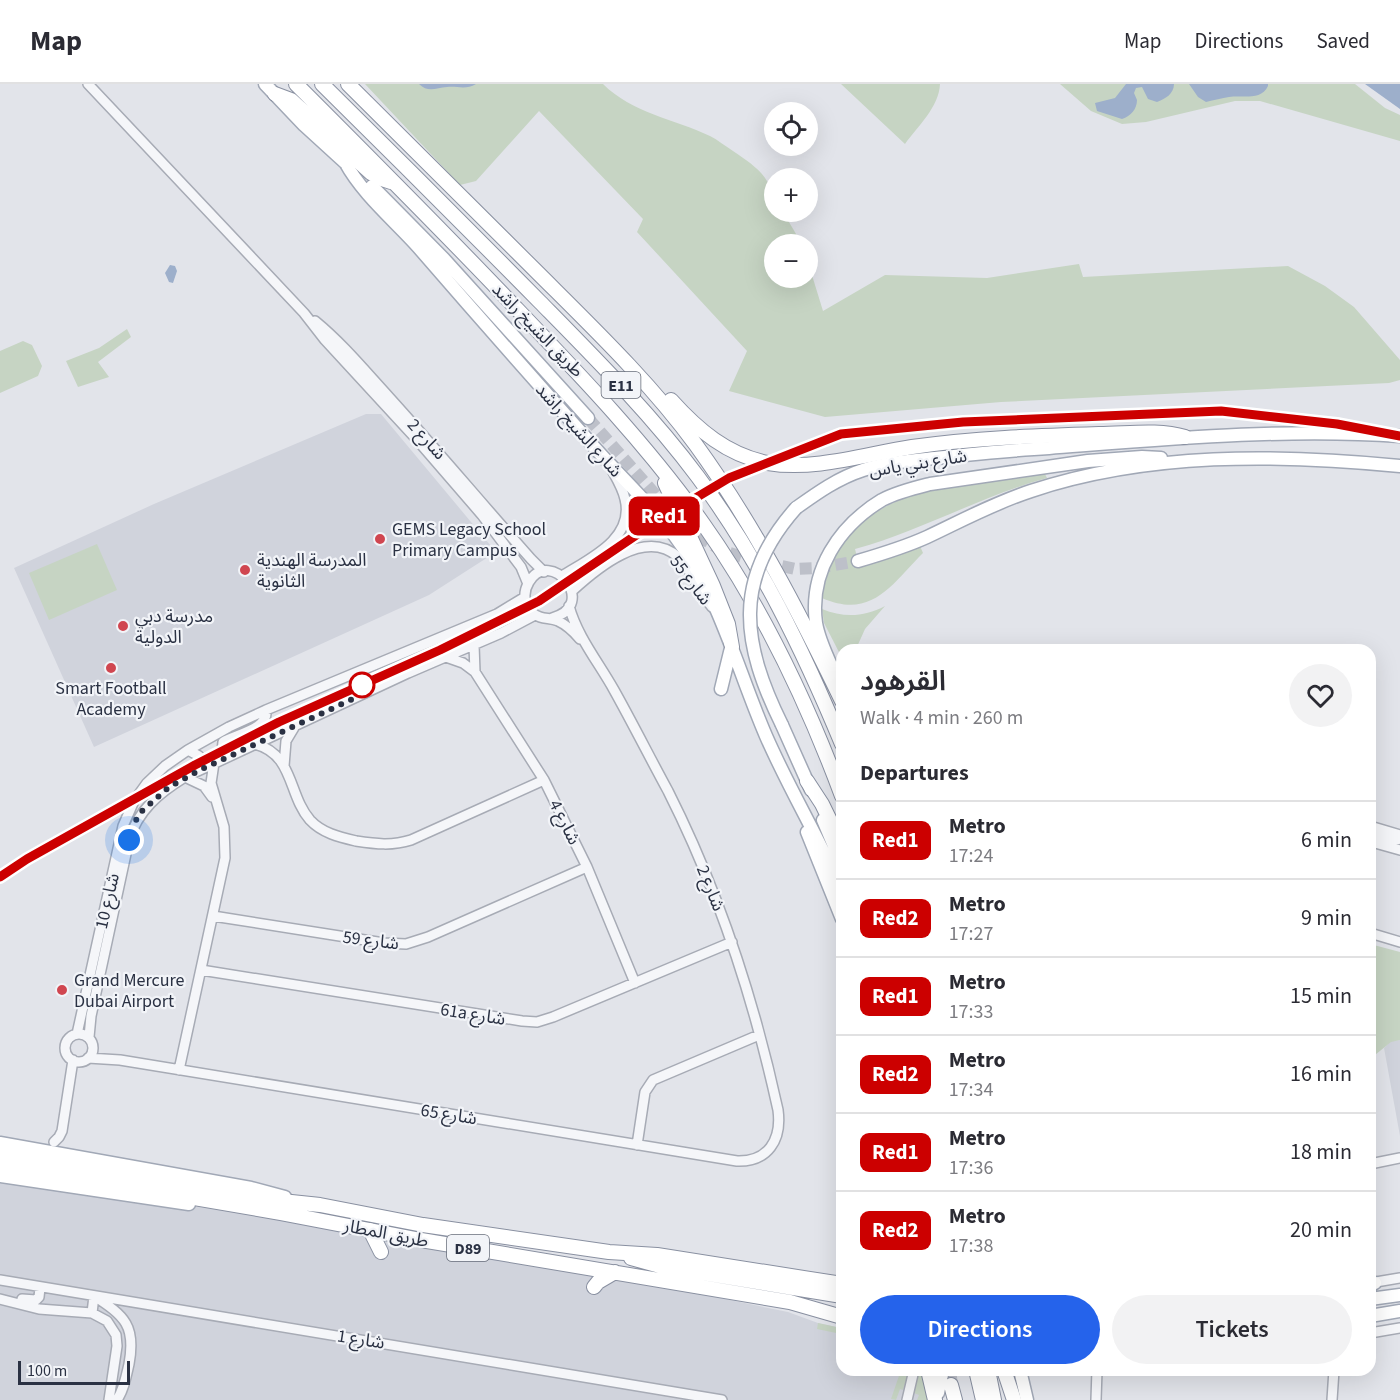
<!DOCTYPE html>
<html lang="en">
<head>
<meta charset="utf-8">
<style>
  :root { --surface:#fff; --page:#f2f2f3; --text:#2b2b33; --muted:#7c7c81; --line:#e1e1e2; --accent:#2563eb }
  body { margin:0; font-family:"Source Sans 3","Noto Sans Arabic",sans-serif; background:var(--page); color:var(--text); height:100vh; display:flex; flex-direction:column; font-size:22px; white-space:nowrap }
  * { box-sizing:border-box; margin:0 }
  p { font-size:20px; color:var(--muted) }
  .icon { flex:none; width:33px; height:33px; fill:none; stroke:currentColor; stroke-width:2; stroke-linecap:round; stroke-linejoin:round }
  .map { position:relative; flex:1; overflow:hidden }
  .panel { position:absolute; left:836px; top:560px; width:540px; height:732px; display:flex; flex-direction:column; background:var(--surface); border-radius:18px; box-shadow:0 6px 24px #0002 }
  .panel>* { flex:none }
  .badge { padding:0 12px; border-radius:9px; font-size:21px; line-height:39px }
  .controls { position:absolute; left:764px; top:18px; display:grid; gap:12px }
  .controls a { display:grid; place-items:center; width:54px; height:54px; border-radius:50%; background:var(--surface); box-shadow:0 6px 24px #0002; font-size:30px }
  .scale { position:absolute; left:18px; bottom:15px; width:112px; box-sizing:border-box; padding-left:6px; border:3px solid #2a3143; border-top:0; font-size:16px; line-height:21px; white-space:nowrap; color:#2a3143; -webkit-text-stroke:4px #f2f4f8; paint-order:stroke }
  .you { position:absolute; width:30px; height:30px; margin:-15px; border:4px solid #fff; border-radius:50%; background:#1a73e8; box-shadow:0 0 0 9px #1a73e833 }
  .map>.badge { position:absolute; translate:-50% -50%; box-shadow:0 0 0 3px #fff }
  h2 { padding:0 24px; font-size:22px; line-height:54px }
  .round { display:grid; place-items:center; flex:none; width:63px; height:63px; border-radius:32px; background:var(--page) }
  .summary { display:flex; align-items:center; justify-content:space-between; height:102px; padding:0 24px }
  h1 { font-size:28px; font-weight:600; line-height:45px }
  .button { display:flex; gap:12px; margin-top:auto; padding:12px 24px }
  .button a { flex:1; height:69px; border-radius:36px; background:var(--accent); color:#fff; font-size:24px; font-weight:600; line-height:69px; text-align:center }
  .button a+a { background:var(--page); color:var(--text) }
  ul { padding:0; list-style:none }
  li { display:flex; align-items:center; gap:18px; height:78px; padding:0 24px; border-top:2px solid var(--line) }
  li div { flex:1 }
  li b { display:block; font-size:22px }
  li em { font-style:normal }
  li .badge { min-width:66px; font-weight:700; text-align:center }
  header { display:flex; align-items:center; gap:36px; box-sizing:border-box; height:84px; padding:0 30px; background:var(--surface); border-bottom:2px solid var(--line) }
  header strong { font-size:28px }
  nav { display:flex; gap:33px; margin-inline-start:auto; font-size:21px }
  .map>svg:first-child { display:block }
</style>
</head>
<body>
<header>
<strong>Map</strong>
<nav><a>Map</a><a>Directions</a><a>Saved</a></nav>
</header>
<div class="map">
<svg width="1400" height="1316" viewBox="0 0 1400 1316">
  <rect width="100%" height="100%" fill="#e2e4ea"/>
  <!-- built -->
  <path fill="#d0d3dc" d="M 366,330 L 381,330 L 496,468 L 429,511 L 94,663 L 14,484 L 154,420 Z
    M 1400,956 L 1400,1052 L 1384,964 L 1391,957 Z
    M 0,1094 L 261,1132 L 599,1189 L 788,1228 L 818,1239 L 841,1244 L 842,1286 L 925,1286 L 932,1316 L 0,1316 Z"/>
  <!-- green -->
  <path fill="#c6d4c3" d="M 365,0 L 603,0 C 632,29 674,35 710,52 C 718,56 725,62 733,67 C 758,84 774,94 774,128 L 783,128 L 802,160 L 774,160 L 774,194 L 807,194 L 807,175 L 823,227 L 885,191 L 987,194 L 1079,180 L 1083,193 L 1288,182 L 1325,202 L 1354,223 L 1400,276 L 1400,296 L 1389,299 L 1001,318 L 825,333 L 729,307 L 747,267 L 637,148 L 643,135 L 539,27 L 476,97 L 460,101 Z
    M 841,0 L 940,0 C 939,23 918,42 905,60 Z
    M 1060,0 L 1355,0 L 1385,24 L 1400,31 L 1400,57 L 1260,17 L 1235,17 L 1146,38 L 1122,40 L 1091,27 Z
    M 127,245 L 131,253 L 98,278 L 109,293 L 78,303 L 66,277 L 99,264 Z
    M 23,257 L 32,261 L 42,282 L 38,292 L 0,309 L 0,267 Z
    M 1044,388 L 1047,394 C 981,412 921,447 855,465 L 859,481 L 920,462 L 923,469 C 892,500 872,536 822,514 C 842,400 953,402 1044,388 Z
    M 97,460 L 117,506 L 49,536 L 29,489 Z
    M 885,522 L 865,545 L 856,565 L 842,566 L 841,572 L 824,539 L 822,525 C 844,534 864,533 885,522 Z
    M 1370,860 L 1400,868 L 1400,956 L 1391,958 L 1370,975 Z
    M 818,1239 L 841,1244 L 841,1250 L 817,1245 Z
    M 901,1286 L 909,1286 L 903,1306 L 900,1305 L 896,1316 L 891,1315 Z
    M 917,1286 L 925,1286 L 932,1316 L 917,1316 L 919,1311 L 914,1309 Z"/>
  <!-- water -->
  <path fill="#9dafcb" d="M 419,0 L 476,0 C 466,6 458,2 447,3 C 436,4 428,9 419,0 Z
    M 1126,0 L 1174,0 C 1174,10 1165,15 1157,18 L 1148,15 L 1142,3 L 1136,4 L 1134,9 L 1137,16 C 1137,25 1131,32 1122,35 L 1097,27 L 1095,19 L 1115,14 Z
    M 1189,0 L 1268,0 L 1268,2 C 1261,17 1243,11 1229,13 C 1222,14 1214,16 1206,18 L 1198,13 Z
    M 1365,0 L 1400,0 L 1400,25 Z
    M 170,181 L 175,182 L 177,187 L 173,199 L 169,198 L 165,189 Z"/>
  <g fill="none" stroke-linecap="round" stroke-linejoin="round">
    <!-- major-tunnel -->
    <path stroke="#bdc0c9" stroke-width="12" stroke-dasharray="12 6" stroke-linecap="butt" d="M 588,334 L 683,442 L 721,466 L 745,474 L 795,485 L 817,484 L 858,477"/>
    <!-- highway-tunnel -->
    <path stroke="#bdc0c9" stroke-width="14" stroke-dasharray="14 7" stroke-linecap="butt" d="M 949,1286 L 951,1301"/>
    <defs>
      <path id="minor" d="M 88,0 L 304,229 L 325,256 L 419,358 L 482,431 L 521,483 L 528,500
        M 315,237 C 343,260 365,287 389,313 C 437,366 483,421 531,475 L 544,488
        M 562,492 C 589,475 635,455 625,415 C 623,405 617,395 612,386
        M 572,507 C 596,485 645,443 678,473 C 692,486 699,508 712,523
        M 552,534 C 600,521 550,462 529,498 C 521,511 525,528 540,533 C 546,535 552,534 558,537 C 567,541 574,548 580,555
        M 474,561 L 475,588
        M 446,573 L 463,579 L 475,588 L 544,696 L 587,783 L 635,899
        M 255,660 C 294,670 288,711 310,736 C 322,749 339,753 356,757 C 376,760 392,762 411,756 L 544,696
        M 188,666 L 199,672 L 202,685
        M 231,671 L 222,667 L 223,658 C 236,650 269,645 266,626
        M 284,682 L 286,657 L 295,642
        M 185,693 L 204,702 L 212,713
        M 1370,742 L 1400,751
        M 1370,751 L 1394,757 L 1400,755
        M 1375,759 L 1400,766
        M 213,832 L 384,859 L 406,860 L 428,853 L 587,783
        M 1370,849 L 1400,858
        M 201,886 L 522,937 L 537,938 L 553,933 L 732,858
        M65 964a14 14 0 1 1 28 0a14 14 0 1 1-28 0Z
        M 77,950 L 123,742 L 134,717 L 147,699 L 165,682 L 188,666 L 229,643 L 266,626 L 497,530 L 525,513
        M 89,953 L 91,932 L 129,756 C 138,726 159,709 185,693 L 408,589 L 501,549 L 535,531
        M 88,974 L 120,976 L 737,1077 C 768,1078 782,1056 778,1026 C 754,916 719,808 668,707 C 650,674 633,640 614,606 C 599,579 577,552 569,522
        M 179,986 L 225,774 L 224,743 L 211,699 L 214,679
        M 54,1058 L 59,1053 L 62,1047 L 73,976
        M 637,1061 L 645,1008 L 653,996 L 759,951
        M 1370,1080 L 1400,1074
        M 0,1196 L 722,1316
        M 1370,1199 L 1400,1194
        M 0,1215 L 39,1225 L 92,1229 L 107,1237 L 116,1251 L 117,1262 L 109,1316
        M 22,1215 L 36,1216 L 39,1213 L 40,1204
        M 92,1229 L 94,1212 C 125,1232 136,1242 129,1280 C 126,1293 124,1305 117,1316
        M 1370,1249 L 1400,1244
        M 907,1316 L 914,1286
        M 1096,1316 L 1097,1286
        M 1332,1316 L 1334,1286"/>
      <path id="major" d="M 265,0 L 304,41 L 350,83
        M 345,78 C 363,111 394,136 419,164 C 477,231 536,298 595,364 C 621,393 650,420 674,451 C 719,510 737,585 766,652 C 789,705 819,754 842,807
        M 372,102 L 444,175 L 588,334
        M 796,424 C 817,409 838,394 863,386 C 887,378 911,377 935,374 C 973,370 1011,366 1049,364 C 1166,355 1283,344 1400,352
        M 858,477 C 882,470 905,463 927,453 C 961,437 994,419 1031,407 C 1148,368 1278,370 1400,382
        M 835,590 C 828,574 819,557 816,539 C 809,487 839,442 882,416 C 897,408 914,404 930,400 L 1088,377 L 1142,373 L 1161,374
        M 721,605 L 731,564
        M 782,641 L 811,706
        M 823,736 L 842,781
        M 807,748 L 842,835
        M 0,1059 L 251,1104 L 285,1113
        M 0,1092 L 189,1120
        M 1370,1201 L 1375,1199
        M 1370,1215 L 1400,1211
        M 1370,1232 L 1400,1227
        M 1020,1286 L 1027,1316
        M 938,1309 L 943,1286"/>
      <path id="highway" d="M 296,0 C 370,74 444,148 516,224 C 582,293 649,363 704,441 C 762,523 807,618 842,712
        M 322,0 C 395,72 468,145 540,218 C 595,274 651,330 698,393 C 759,475 803,566 842,660
        M 348,0 C 410,61 472,123 534,185 C 590,241 649,297 696,361 C 754,441 799,528 842,617
        M 275,10 L 291,16 L 371,89 L 382,95 L 391,98
        M 671,316 C 698,346 727,371 768,379 C 815,387 866,370 912,363 C 974,354 1036,352 1099,350 C 1127,350 1158,345 1185,353
        M 665,399 L 713,502 L 728,540 L 732,563
        M 807,697 L 822,720 L 842,761
        M 0,1071 L 253,1114 L 320,1121 L 423,1141 L 609,1168 L 657,1171 L 842,1200
        M 0,1081 L 281,1129 L 421,1156 L 790,1218 L 842,1233
        M 370,1146 L 381,1168
        M 631,1174 L 660,1182 L 842,1212
        M 594,1203 L 598,1198 L 615,1188
        M 928,1286 L 935,1316
        M 976,1286 L 983,1316
        M 988,1286 L 994,1316
        M 1004,1286 L 1014,1316
        M 951,1301 L 955,1316"/>
    </defs>
    <!-- minor casing -->
    <use href="#minor" stroke="#a7abb5" stroke-width="12"/>
    <!-- major casing -->
    <use href="#major" stroke="#a1a8b6" stroke-width="15"/>
    <!-- highway casing -->
    <use href="#highway" stroke="#8990a1" stroke-width="16"/>
    <!-- minor -->
    <use href="#minor" stroke="#f5f6f9" stroke-width="9"/>
    <!-- major -->
    <use href="#major" stroke="#fff" stroke-width="12"/>
    <!-- highway -->
    <use href="#highway" stroke="#fff" stroke-width="14"/>
    <!-- rail -->
    <path stroke="#7b8294" stroke-width="2" stroke-dasharray="3 6" stroke-linecap="butt" d="M 0,791 L 26,773 L 194,678 L 278,635 L 438,564 L 538,515 L 656,436 L 727,392 L 840,347 L 963,335 L 1090,330"/>
    <defs>
      <path id="major-bridge" d="M 782,641 C 742,560 732,496 796,424"/>
    </defs>
    <!-- major-bridge casing -->
    <use href="#major-bridge" stroke="#a1a8b6" stroke-width="15" stroke-linecap="butt"/>
    <!-- major-bridge -->
    <use href="#major-bridge" stroke="#fff" stroke-width="12"/>
  </g>
  <g fill="none" stroke-linecap="round" stroke-linejoin="round">
    <defs>
      <path id="line" d="M 0,793 L 27,775 L 195,681 L 279,638 L 440,566 L 539,517 L 657,437 L 729,394 L 841,350 L 963,338 L 1221,327 L 1337,340 L 1400,352"/>
    </defs>
    <!-- line casing -->
    <use href="#line" stroke="#fff" stroke-width="14"/>
    <!-- line -->
    <use href="#line" stroke="#c00" stroke-width="9"/>
    <!-- walk -->
    <path stroke="#2a3143" stroke-width="6" stroke-dasharray="0 10.8" d="M 129,756 L 136,736 L 142,727 L 169,703 L 202,685 L 357,613 L 362,601"/>
  </g>
  <!-- markers -->
  <g fill="#d04650" stroke="#f2f4f8" stroke-width="2">
    <circle cx="380" cy="455" r="6"/>
    <circle cx="245" cy="486" r="6"/>
    <circle cx="123" cy="542" r="6"/>
    <circle cx="111" cy="584" r="6"/>
    <circle cx="62" cy="906" r="6"/>
  </g>
  <circle fill="#fff" stroke="#c00" stroke-width="3" cx="362" cy="601" r="12"/>
  <g text-anchor="middle" stroke-width="4.5" stroke-linejoin="round" paint-order="stroke">
    <!-- shield labels -->
    <g fill="#f2f4f8" stroke="#666c79" stroke-width="1.5">
      <rect x="601.5" y="288" width="39" height="26" rx="4.5"/>
      <rect x="447" y="1151" width="42" height="26" rx="4.5"/>
    </g>
    <g font-size="16" font-weight="bold" fill="#2a3143">
      <text x="621" y="307">E11</text>
      <text x="468" y="1170">D89</text>
    </g>
    <!-- street labels -->
    <g font-size="18" fill="#2a3143" stroke="#f2f4f8">
      <text transform="translate(538 246) rotate(46)" y="6">طريق الشيخ راشد</text>
      <text transform="translate(579 346) rotate(48)" y="6">شارع الشيخ راشد</text>
      <text transform="translate(427 355) rotate(48)" y="6">شارع 2</text>
      <text transform="translate(918 379) rotate(-9)" y="6">شارع بني ياس</text>
      <text transform="translate(691 496) rotate(53)" y="6">شارع 55</text>
      <text transform="translate(565 738) rotate(63)" y="6">شارع 4</text>
      <text transform="translate(711 804) rotate(68)" y="6">شارع 2</text>
      <text transform="translate(107 817) rotate(-77)" y="6">شارع 10</text>
      <text transform="translate(371 856) rotate(7)" y="6">شارع 59</text>
      <text transform="translate(473 930) rotate(9)" y="6">61a شارع</text>
      <text transform="translate(449 1030) rotate(9)" y="6">شارع 65</text>
      <text transform="translate(386 1149) rotate(11)" y="6">طريق المطار</text>
      <text transform="translate(361 1255) rotate(9)" y="6">شارع 1</text>
    </g>
    <!-- poi labels -->
    <g font-size="18" fill="#2a3143" stroke="#f2f4f8" text-anchor="start">
      <text x="392" y="451">GEMS Legacy School<tspan x="392" dy="21">Primary Campus</tspan></text>
      <text x="257" y="482">المدرسة الهندية<tspan x="257" dy="21">الثانوية</tspan></text>
      <text x="135" y="538">مدرسة دبي<tspan x="135" dy="21">الدولية</tspan></text>
      <text x="111" y="610" text-anchor="middle">Smart Football<tspan x="111" dy="21">Academy</tspan></text>
      <text x="74" y="902">Grand Mercure<tspan x="74" dy="21">Dubai Airport</tspan></text>
    </g>
  </g>
</svg>
<div class="controls">
<a><svg class="icon" aria-label="locate" viewBox="0 0 24 24"><circle cx="12" cy="12" r="6"/><path d="M12 2v4M12 18v4M2 12h4M18 12h4"/></svg></a>
<a>+</a>
<a>−</a>
</div>
<div class="scale">100 m</div>
<div class="you" style="left:129px;top:756px"></div>
<b class="badge" style="left:664px;top:432px;background:#c00;color:#fff">Red1</b>
<section class="panel">
<div class="summary"><div><h1>القرهود</h1><p>Walk · 4 min · 260 m</p></div><a class="round"><svg class="icon" aria-label="heart" viewBox="0 0 24 24"><path d="M12 20l-8-8c-3-5 5-10 8-4 3-6 11-1 8 4z"/></svg></a></div>
<h2>Departures</h2>
<ul>
<li><span class="badge" style="background:#c00;color:#fff">Red1</span><div><b>Metro</b><p>17:24</p></div><em>6 min</em></li>
<li><span class="badge" style="background:#c00;color:#fff">Red2</span><div><b>Metro</b><p>17:27</p></div><em>9 min</em></li>
<li><span class="badge" style="background:#c00;color:#fff">Red1</span><div><b>Metro</b><p>17:33</p></div><em>15 min</em></li>
<li><span class="badge" style="background:#c00;color:#fff">Red2</span><div><b>Metro</b><p>17:34</p></div><em>16 min</em></li>
<li><span class="badge" style="background:#c00;color:#fff">Red1</span><div><b>Metro</b><p>17:36</p></div><em>18 min</em></li>
<li><span class="badge" style="background:#c00;color:#fff">Red2</span><div><b>Metro</b><p>17:38</p></div><em>20 min</em></li>
</ul>
<div class="button"><a>Directions</a><a>Tickets</a></div>
</section>
</div>
</body>
</html>
